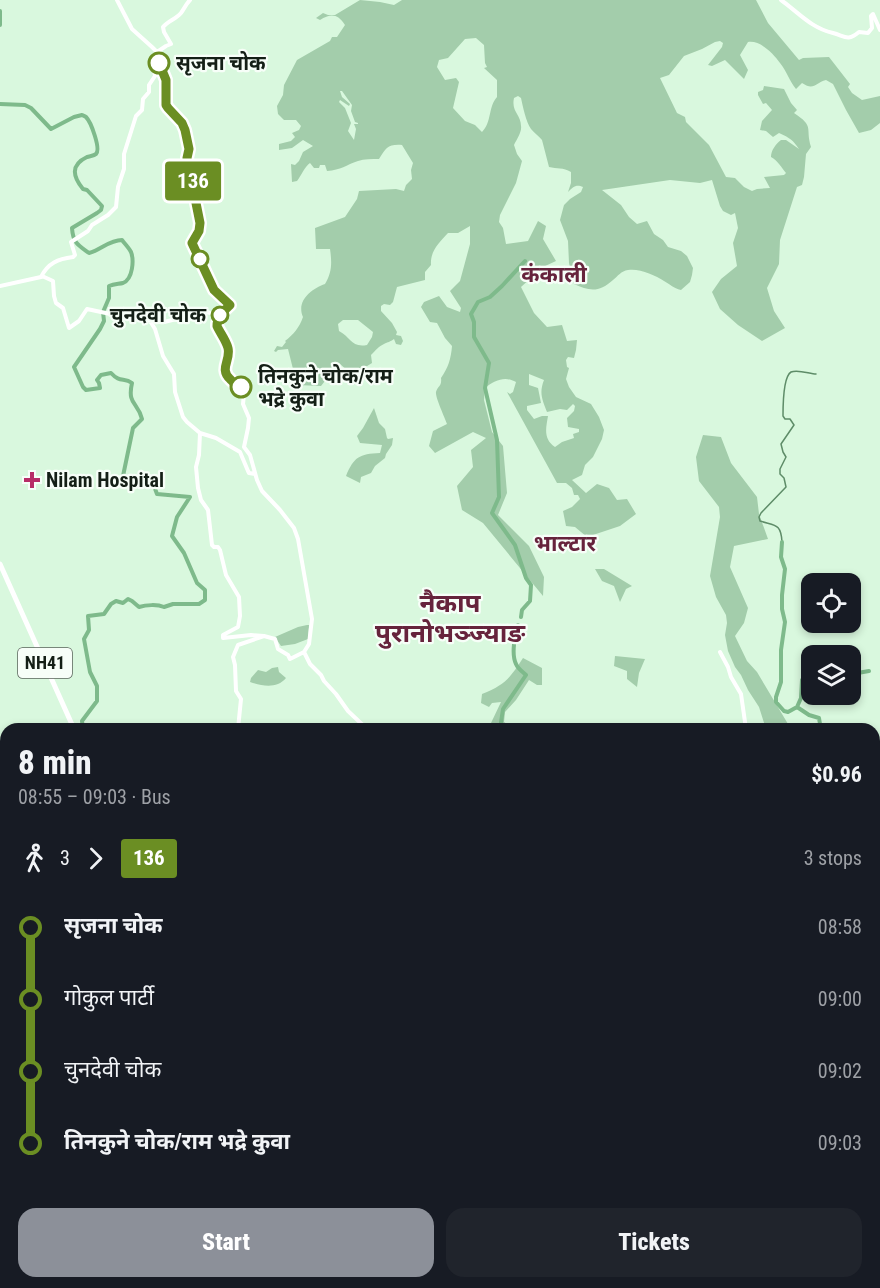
<!DOCTYPE html>
<html lang="en">
<head>
<meta charset="utf-8">
<style>
  :root { --surface:#171b24; --page:#20242c; --text:#f1f3f6; --muted:#9ea1a6; --accent:#8c9099 }
  body { margin:0; font-family:"Roboto Condensed","Noto Sans Devanagari",sans-serif; background:var(--page); color:var(--text); height:100vh; display:flex; flex-direction:column; font-size:22px; white-space:nowrap }
  * { box-sizing:border-box; margin:0 }
  p { font-size:20px; color:var(--muted) }
  .icon { flex:none; width:33px; height:33px; fill:none; stroke:currentColor; stroke-width:2; stroke-linecap:round; stroke-linejoin:round }
  .map { position:relative; flex:1; overflow:hidden }
  .drawer { position:absolute; left:0px; top:723px; width:880px; height:566px; display:flex; flex-direction:column; background:var(--surface); border-radius:18px 18px 0 0; box-shadow:0 3px 9px #0003 }
  .drawer>* { flex:none }
  .badge { padding:0 12px; border-radius:4px; font-size:21px; line-height:39px }
  .controls { position:absolute; left:801px; top:573px; display:grid; gap:12px }
  .controls a { display:grid; place-items:center; width:60px; height:60px; border-radius:12px; background:var(--surface); box-shadow:0 3px 9px #0003; font-size:30px }
  .map>.badge { position:absolute; translate:-50% -50%; box-shadow:0 0 0 3px #fff }
  .legs { display:flex; align-items:center; gap:9px; height:66px; padding:0 18px; font-size:20px }
  .legs p { margin-inline-start:auto }
  .summary { display:flex; align-items:center; justify-content:space-between; height:102px; padding:0 18px }
  h1 { font-size:33px; font-weight:800; line-height:45px }
  .button { display:flex; gap:12px; margin-top:auto; padding:12px 18px }
  .button a { flex:1; height:69px; border-radius:18px; background:var(--accent); color:#fff; font-size:24px; font-weight:800; line-height:69px; text-align:center }
  .button a+a { background:var(--page); color:var(--text) }
  ul { padding:0 18px; list-style:none }
  li { display:flex; align-items:center; gap:21px; height:72px; font-size:22px }
  li i { display:grid; place-items:center; width:9px; height:100%; margin:0 8px; background:currentColor }
  li i::after { content:''; width:15px; height:15px; margin:-8px; border:4px solid; border-radius:50%; background:var(--surface) }
  li p { margin-inline-start:auto }
  li:first-child i { background:linear-gradient(#0000 50%,currentColor 0) }
  li:last-child i { background:linear-gradient(currentColor 50%,#0000 0) }
  .map>svg:first-child { display:block }
</style>
</head>
<body>
<div class="map">
<svg width="880" height="1288" viewBox="0 0 880 1288">
  <rect width="100%" height="100%" fill="#d9f8de"/>
  <!-- green -->
  <path fill="#a3cdab" fill-rule="evenodd" d="M 360,0 L 380,2 L 394,5 L 402,0 L 756,0 L 768,23 L 799,60 L 803,58 L 829,57 L 850,84 L 848,87 L 852,93 L 862,100 L 880,96 L 880,123 L 871,130 L 859,133 L 846,110 L 833,84 L 826,80 C 815,83 814,91 802,83 L 796,89 C 789,80 787,72 780,63 C 773,53 760,40 748,42 L 740,55 L 748,70 L 744,79 L 725,60 L 712,66 L 708,65 L 722,47 L 723,43 L 720,41 L 715,42 L 702,49 L 684,56 L 669,75 L 660,78 L 677,113 L 685,117 L 686,122 L 709,145 L 726,177 L 735,178 L 744,187 L 752,191 L 757,189 L 770,188 L 764,177 L 784,175 L 786,173 C 781,167 778,161 771,157 C 771,150 776,144 781,140 L 786,140 L 799,149 C 793,140 790,138 779,133 L 773,137 L 766,131 L 760,130 L 762,121 L 772,110 L 766,103 L 763,104 L 758,95 L 758,92 L 763,90 L 764,86 L 784,89 L 791,103 L 797,110 L 794,113 C 815,127 805,127 811,147 L 806,154 L 804,177 L 802,185 L 797,187 L 780,240 L 779,264 L 767,288 L 774,311 L 785,328 L 762,341 L 738,325 L 720,309 L 712,292 L 721,279 L 737,266 L 733,243 L 738,228 L 735,213 L 731,215 L 723,211 L 720,206 L 712,180 L 700,183 L 670,180 L 602,190 L 621,205 L 629,217 L 637,224 L 647,221 L 654,234 L 663,240 L 668,247 L 681,251 L 687,256 L 693,268 L 692,275 L 690,282 L 681,290 C 673,288 671,285 664,281 C 655,275 639,268 628,270 C 621,271 618,276 613,280 C 599,293 589,291 574,284 L 569,263 L 568,241 L 560,220 L 564,205 L 570,199 L 581,192 L 583,187 C 576,184 573,187 568,192 L 571,183 L 571,172 C 563,167 557,169 549,167 L 542,140 C 539,136 534,133 531,129 C 526,122 523,107 521,98 L 518,96 L 514,98 C 511,112 521,114 521,126 C 522,132 517,139 514,145 L 517,154 L 522,161 L 516,183 L 500,215 L 499,222 L 503,228 L 506,244 L 528,241 L 538,221 L 546,226 L 543,239 L 556,261 L 543,267 L 521,287 L 534,313 L 547,327 L 562,325 L 567,341 L 577,340 L 576,350 L 574,358 L 568,357 L 566,360 L 567,367 L 569,368 L 566,379 L 569,387 L 576,397 L 591,404 L 599,417 L 604,430 L 602,439 L 593,457 L 585,465 L 582,475 L 572,480 L 586,493 L 597,484 L 609,488 L 617,500 L 627,499 L 636,514 L 620,526 L 587,537 L 575,527 L 566,526 L 563,511 L 572,507 L 580,499 L 578,495 L 574,495 L 572,488 L 566,483 L 557,483 L 507,392 L 510,394 L 513,392 L 516,382 C 505,376 495,380 485,388 L 484,400 L 492,432 L 503,446 L 507,493 L 498,515 L 529,546 L 544,577 L 543,596 L 483,523 L 462,510 L 457,486 L 473,467 L 471,450 L 486,438 L 473,432 L 435,453 L 429,446 L 433,431 L 447,424 C 445,418 435,397 436,392 C 438,385 442,387 441,378 C 448,368 451,359 452,346 L 445,338 L 437,323 L 430,322 L 421,307 L 424,302 L 439,296 L 447,307 L 460,312 L 461,308 L 450,291 L 460,281 L 470,244 L 470,226 L 458,233 L 448,233 C 439,243 430,251 431,265 L 425,272 L 425,280 L 397,287 L 393,302 L 390,305 L 384,304 L 381,306 L 381,311 L 392,323 L 397,332 L 396,335 L 401,336 L 403,341 L 401,345 L 396,344 L 394,339 C 390,342 388,342 384,344 C 379,346 375,351 371,355 L 372,363 L 364,368 L 350,373 L 339,363 L 321,386 L 297,385 L 288,349 L 278,350 L 276,352 L 274,351 L 277,346 L 282,347 L 286,342 L 285,341 C 294,334 299,328 303,317 C 296,301 311,289 325,284 C 332,272 332,263 330,249 L 316,249 L 315,228 L 345,217 L 357,199 L 359,191 L 396,189 L 404,191 L 406,185 L 412,179 L 411,170 L 413,163 L 402,145 C 388,144 386,148 379,159 C 372,159 364,159 358,161 C 346,165 341,170 327,171 L 325,165 L 320,165 L 319,168 L 314,168 L 310,163 C 305,166 301,176 297,181 L 292,182 L 291,164 L 295,165 L 299,161 L 303,152 L 313,146 L 303,140 L 292,148 L 279,150 L 279,144 L 291,141 L 295,137 L 292,133 L 299,130 L 301,126 L 296,120 L 284,120 L 278,114 L 277,106 L 283,95 L 284,85 L 297,60 L 330,41 L 332,37 L 337,37 L 345,25 C 338,14 331,13 320,20 L 316,18 L 323,13 L 328,15 L 335,15 ZM 476,38 L 484,45 L 485,63 L 487,67 L 484,68 L 497,80 L 497,97 C 488,107 492,122 482,132 L 475,125 L 465,121 L 453,108 L 459,82 L 456,78 L 445,80 L 437,67 L 439,60 L 448,58 L 465,39 ZM 340,91 L 342,91 L 352,105 L 351,111 L 355,122 L 358,123 L 358,124 L 354,124 L 356,129 L 354,140 L 348,131 L 351,123 L 345,108 L 339,102 L 340,100 L 349,106 L 350,104 L 342,97 ZM 358,320 L 373,332 L 372,337 L 367,345 C 351,348 351,337 339,331 L 338,324 L 343,320 ZM 529,374 L 544,380 C 539,393 542,399 547,412 L 560,409 L 567,410 L 573,404 L 575,406 L 574,411 L 567,418 L 568,427 L 579,429 L 579,432 L 573,434 L 574,438 L 562,442 L 555,447 C 543,439 546,428 548,416 L 542,416 L 534,419 L 527,410 L 527,406 L 541,403 L 538,388 L 529,385 Z
    M 374,408 L 379,423 L 385,429 L 387,438 L 388,439 L 393,438 L 392,445 L 386,454 L 385,458 L 375,466 L 371,473 L 361,477 L 360,483 L 346,476 C 354,457 359,454 380,453 L 382,445 L 360,443 L 357,436 L 363,428 Z
    M 703,435 L 721,437 L 731,463 L 757,497 L 759,514 L 768,539 L 734,546 L 730,567 L 748,608 L 744,623 L 735,636 L 747,661 L 757,672 L 791,729 L 766,729 L 759,707 L 748,690 L 741,675 L 735,667 L 728,651 L 725,635 L 727,623 L 726,615 L 716,597 L 710,576 L 720,517 L 719,507 L 699,481 L 696,457 Z
    M 595,569 L 604,569 L 632,586 L 626,589 L 620,602 L 614,586 L 602,581 Z
    M 307,625 L 309,625 L 308,639 L 295,644 L 281,646 L 275,637 L 298,627 Z
    M 615,656 L 645,659 L 639,673 L 637,687 L 627,679 L 627,671 L 614,666 Z
    M 523,658 L 542,668 L 542,685 L 537,685 L 529,680 L 516,700 L 505,712 L 504,722 L 513,729 L 492,729 L 491,723 L 501,702 L 492,703 L 489,707 L 481,703 L 482,694 C 505,685 510,678 523,658 Z
    M 278,667 L 279,672 L 286,678 C 277,689 262,686 250,682 L 251,678 L 258,670 L 266,672 L 272,668 Z
    M 6,823 L 6,882 L 5,883 L 0,881 L 0,830 Z"/>
  <g fill="none" stroke-linecap="round" stroke-linejoin="round">
    <!-- stream -->
    <path stroke="#5e8c68" stroke-width="1.5" d="M 782,542 C 781,523 775,526 760,521 L 759,517 L 761,513 L 786,487 L 784,478 L 780,474 L 780,469 L 786,457 L 783,452 L 781,444 L 794,425 L 790,419 L 785,419 L 783,416 C 783,407 783,377 791,372 C 798,369 810,374 816,374"/>
    <!-- river -->
    <path stroke="#7eba8b" stroke-width="4" d="M 0,11 L 0,25
      M 0,104 L 25,105 L 31,108 L 51,129 L 74,117 L 82,115 C 84,116 85,116 86,117 C 91,122 101,149 96,154 C 94,156 90,156 87,157 C 70,165 73,177 83,189 L 87,190 L 102,206 L 101,210 L 97,213 L 72,228 C 73,243 78,245 89,253 C 101,250 109,240 122,240 C 125,244 129,248 131,252 C 134,260 133,279 123,283 C 119,284 114,284 109,286 L 109,298 L 103,312 L 104,321 L 100,329 L 74,367 L 83,387 L 86,390 L 100,388 L 99,383 L 97,380 L 101,375 L 111,373 C 120,383 124,377 132,383 C 127,405 138,402 142,419 L 133,428 L 123,476 L 123,483 C 132,488 144,483 154,486 L 157,494 L 190,497 L 177,517 L 172,536 L 184,553 L 197,583 L 205,590 L 205,600 L 199,604 L 173,604 L 164,607 C 157,604 146,605 139,607 L 132,601 L 128,599 L 123,603 L 116,601 L 111,604 L 104,614 L 88,616 L 89,630 L 84,639 L 90,672 L 97,686 L 97,701 L 82,721 L 83,729
      M 782,542 L 781,557 L 785,569 L 782,595 L 782,609 L 785,622 L 781,650 L 781,682 L 776,697 L 776,702 L 784,711 L 788,712 L 797,707
      M 521,617 L 522,610 L 530,601 L 531,585 L 526,578 L 515,545 L 492,513 L 499,497 L 497,440 L 485,388 L 489,363 L 474,337 L 474,322 L 471,314 L 478,302 L 490,297 L 502,286 L 525,261
      M 812,676 L 806,675 L 802,680 L 801,698 L 797,707 L 809,715 L 819,718 L 820,724 L 815,729
      M 850,677 L 852,674 L 869,671
      M 500,729 L 503,709 L 526,675 C 523,672 518,669 516,664 C 511,654 515,635 518,625
      M 0,836 L 6,836
      M 0,1035 L 6,1037
      M 811,1282 L 814,1288
      M 508,1288 L 509,1282"/>
    <!-- secondary -->
    <path stroke="#fff" stroke-width="4" d="M 117,0 L 132,29 L 152,47 L 157,52 L 159,63 L 166,80 L 167,105 L 168,108 L 182,123 L 185,130 L 189,149 L 187,157 L 188,165 L 194,183 L 194,193 L 200,223 L 199,231 L 192,243 L 214,290 L 230,305 C 224,311 217,316 217,326 C 220,333 226,340 228,348 C 231,360 219,369 230,379 C 234,383 235,386 241,387 L 244,394 L 243,404 L 249,418 L 248,428 L 244,447 L 250,455 L 257,480 L 262,491 L 280,510 L 294,528 L 298,539 L 312,619 L 309,644 L 304,652 L 310,664 L 321,675 L 324,681 L 336,694 L 348,711 L 367,729
      M 781,0 C 798,12 811,28 833,33 C 845,36 847,42 859,32 L 868,33 L 872,28 L 871,16 L 873,14 L 880,30
      M 157,52 L 166,46 L 171,44 L 164,32 L 163,27 C 168,21 176,19 181,13 C 184,9 186,4 190,0
      M 42,276 L 53,281 L 54,296 L 56,303 L 63,308 L 69,328 L 79,321 L 87,309 L 129,318 L 164,322 L 206,312 L 220,315
      M 0,286 L 41,277 C 48,263 58,259 73,257 L 75,255 L 71,242 L 88,231 L 92,225 L 108,215 L 116,207 L 118,187 L 124,169 L 124,154 L 136,116 L 142,110 L 143,99 L 149,92 L 149,85 L 155,76 L 154,70 L 158,63
      M 150,321 L 155,329 L 163,356 L 174,374 L 175,392 L 183,417 L 187,422 L 200,433 L 216,438 L 240,452 L 248,471 L 249,473 L 255,474
      M 200,433 L 199,455 L 196,467 L 198,488 L 201,500 L 208,510 L 212,545 L 214,547 L 218,547 L 220,550 L 226,575 L 239,597 L 240,616 L 238,627 L 223,635 L 223,638 L 251,635 L 264,636
      M 720,652 L 728,667 L 731,677 L 741,694 L 746,729
      M 238,729 L 241,699 L 236,691 L 235,665 L 233,657 L 238,645 L 264,636 L 275,639 L 278,649 L 288,655 L 290,659 L 304,652
      M 0,883 L 6,886
      M 53,1282 L 54,1288
      M 184,1282 L 189,1288
      M 155,1288 L 156,1282
      M 261,1288 L 273,1282"/>
    <!-- primary -->
    <path stroke="#fff" stroke-width="4.5" d="M 530,1288 L 533,1282"/>
    <!-- highway -->
    <path stroke="#fff" stroke-width="5" d="M 0,564 L 74,729
      M 874,1052 L 880,1050
      M 680,1282 L 686,1288
      M 535,1288 L 538,1282"/>
  </g>
  <g fill="none" stroke-linecap="round" stroke-linejoin="round">
    <defs>
      <path id="line-1" d="M 159,63 L 166,80 L 166,105 L 168,108 L 182,123 L 185,130 L 189,149 L 187,158 L 188,165 L 194,183 L 194,193 L 200,223 L 199,231 L 192,243 L 214,290 L 230,305 C 224,311 217,316 217,326 C 220,333 226,340 228,348 C 231,360 219,369 230,379 C 234,383 236,386 241,387"/>
    </defs>
    <!-- line-1 casing -->
    <use href="#line-1" stroke="#fff" stroke-width="14"/>
    <!-- line-1 -->
    <use href="#line-1" stroke="#6b8e23" stroke-width="9"/>
  </g>
  <!-- markers -->
  <g fill="#fff" stroke="#6b8e23" stroke-width="3">
    <circle cx="159" cy="63" r="10"/>
    <circle cx="200" cy="259" r="8"/>
    <circle cx="220" cy="315" r="8"/>
    <circle cx="241" cy="387" r="10"/>
  </g>
  <path fill="#b72d67" stroke="#f7fef8" stroke-width="2" d="M29 471h6v6h6v6h-6v6h-6v-6h-6v-6h6z"/>
  <g text-anchor="middle" stroke-width="4.5" stroke-linejoin="round" paint-order="stroke">
    <!-- shield labels -->
    <rect fill="#f7fef8" stroke="#58625a" stroke-width="1.5" x="18" y="648" width="54" height="30" rx="4.5"/>
    <g font-size="18" font-weight="bold" fill="#141f16">
      <text x="45" y="669">NH41</text>
    </g>
    <!-- stop labels -->
    <g font-size="20" font-weight="bold" fill="#141f16" stroke="#f7fef8" text-anchor="start">
      <text x="176" y="70">सृजना चोक</text>
      <text x="206" y="322" text-anchor="end">चुनदेवी चोक</text>
      <text x="258" y="383">तिनकुने चोक/राम<tspan x="258" dy="23">भद्रे कुवा</tspan></text>
    </g>
    <!-- poi labels -->
    <g font-size="20" font-weight="bold" fill="#141f16" stroke="#f7fef8" text-anchor="start">
      <text x="46" y="487">Nilam Hospital</text>
    </g>
    <!-- quarter labels -->
    <g font-size="22" font-weight="bold" fill="#66233c" stroke="#f7fef8">
      <text x="554" y="282">कंकाली</text>
      <text x="565" y="551">भाल्टार</text>
    </g>
    <!-- district labels -->
    <g font-size="26" font-weight="bold" fill="#66233c" stroke="#f7fef8">
      <text x="450" y="612">नैकाप<tspan x="450" dy="30">पुरानोभञ्ज्याङ</tspan></text>
    </g>
  </g>
</svg>
<div class="controls">
<a><svg class="icon" aria-label="locate" viewBox="0 0 24 24"><circle cx="12" cy="12" r="6"/><path d="M12 2v4M12 18v4M2 12h4M18 12h4"/></svg></a>
<a><svg class="icon" aria-label="layers" viewBox="0 0 24 24"><path d="M12 4l9 5-9 5-9-5zM3 14l9 5 9-5"/></svg></a>
</div>
<b class="badge" style="left:193px;top:181px;background:#6b8e23;color:#fff">136</b>
<section class="drawer">
<div class="summary"><div><h1>8 min</h1><p>08:55 – 09:03 · Bus</p></div><b>$0.96</b></div>
<div class="legs"><svg class="icon" aria-label="walk" viewBox="0 0 24 24"><circle cx="13" cy="4" r="2"/><path d="M13 8l-2 6 4 7M11 14l-3 7M7 12l3-4h3l4 4"/></svg>3<svg class="icon" aria-label="forward" viewBox="0 0 24 24"><path d="M9 5l7 7-7 7"/></svg><b class="badge" style="background:#6b8e23;color:#fff">136</b><p>3 stops</p></div>
<ul>
<li><i style="color:#6b8e23"></i><b>सृजना चोक</b><p>08:58</p></li>
<li><i style="color:#6b8e23"></i><span>गोकुल पार्टी</span><p>09:00</p></li>
<li><i style="color:#6b8e23"></i><span>चुनदेवी चोक</span><p>09:02</p></li>
<li><i style="color:#6b8e23"></i><b>तिनकुने चोक/राम भद्रे कुवा</b><p>09:03</p></li>
</ul>
<div class="button"><a>Start</a><a>Tickets</a></div>
</section>
</div>
</body>
</html>
